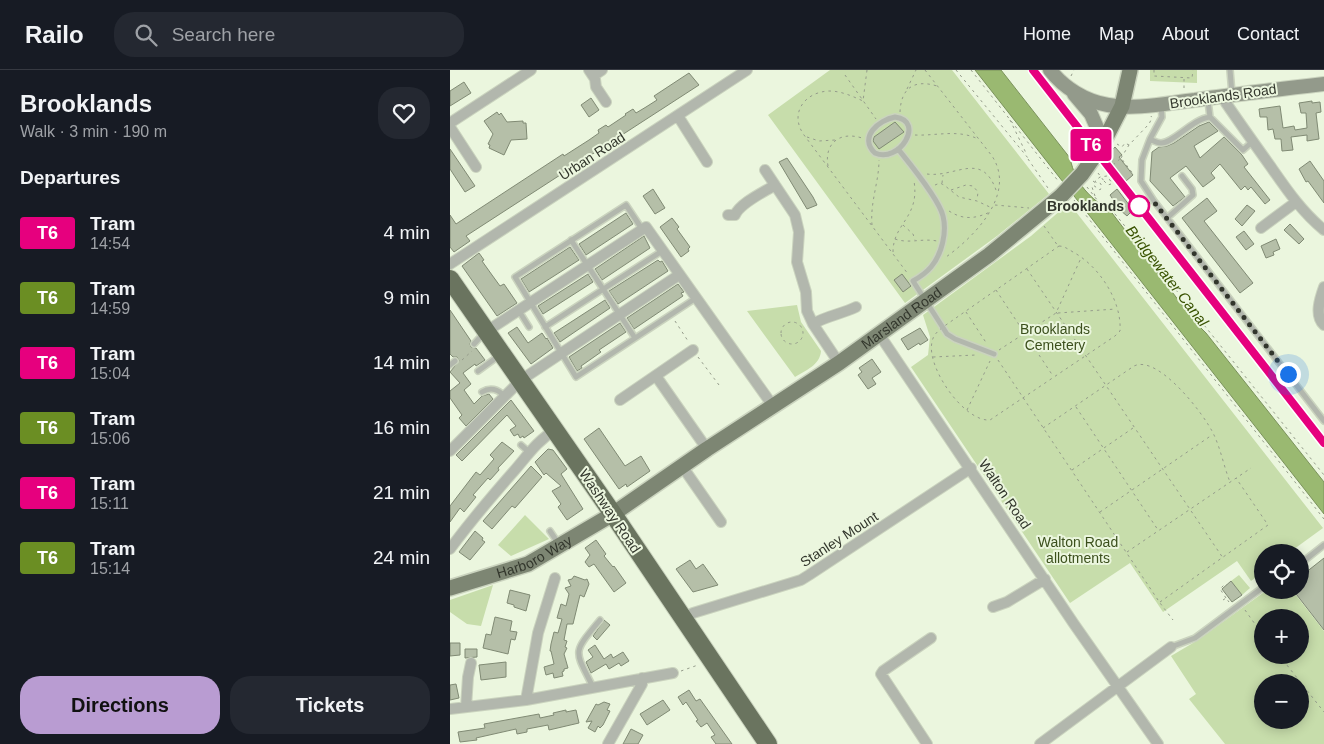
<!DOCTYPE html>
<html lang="en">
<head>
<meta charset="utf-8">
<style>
  :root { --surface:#171b24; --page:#242831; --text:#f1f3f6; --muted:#9ea1a6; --line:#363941; --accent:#b99cd2 }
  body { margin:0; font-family:Arial,sans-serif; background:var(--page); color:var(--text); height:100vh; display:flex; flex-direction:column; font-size:19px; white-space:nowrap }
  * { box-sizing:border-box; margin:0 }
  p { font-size:16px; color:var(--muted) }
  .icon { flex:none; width:28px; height:28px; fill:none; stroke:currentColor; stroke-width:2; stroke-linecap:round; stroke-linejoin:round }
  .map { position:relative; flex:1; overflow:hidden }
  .details { display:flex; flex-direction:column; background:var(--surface); width:450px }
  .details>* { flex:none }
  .badge { padding:0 10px; border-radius:4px; font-size:18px; line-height:32px }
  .buttons { position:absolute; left:804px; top:474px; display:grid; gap:10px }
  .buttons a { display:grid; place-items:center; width:55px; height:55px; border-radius:50%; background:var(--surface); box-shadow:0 2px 12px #0003; font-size:25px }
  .you { position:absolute; width:25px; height:25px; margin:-12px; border:4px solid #fff; border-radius:50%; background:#1a73e8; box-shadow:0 0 0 8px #1a73e833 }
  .map>.badge { position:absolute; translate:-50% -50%; box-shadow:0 0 0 2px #fff }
  h2 { padding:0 20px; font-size:19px; line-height:45px }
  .round { display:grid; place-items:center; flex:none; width:52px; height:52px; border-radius:20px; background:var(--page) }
  .summary { display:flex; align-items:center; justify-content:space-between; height:85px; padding:0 20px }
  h1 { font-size:24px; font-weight:700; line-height:38px }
  .primary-button { display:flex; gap:10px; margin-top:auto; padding:10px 20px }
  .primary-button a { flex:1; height:58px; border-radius:20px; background:var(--accent); color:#111; font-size:20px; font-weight:700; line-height:58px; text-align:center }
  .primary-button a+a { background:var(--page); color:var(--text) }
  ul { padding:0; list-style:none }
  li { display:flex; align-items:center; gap:15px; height:65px; padding:0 20px }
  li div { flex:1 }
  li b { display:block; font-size:19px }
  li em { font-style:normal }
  li .badge { min-width:55px; font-weight:700; text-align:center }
  header { display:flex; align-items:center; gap:30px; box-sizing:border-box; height:70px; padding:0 25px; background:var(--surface); border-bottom:1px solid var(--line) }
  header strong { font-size:24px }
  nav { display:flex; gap:28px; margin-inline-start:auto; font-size:18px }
  .search { width:350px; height:45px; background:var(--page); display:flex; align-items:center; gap:12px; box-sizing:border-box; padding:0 18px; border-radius:20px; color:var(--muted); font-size:19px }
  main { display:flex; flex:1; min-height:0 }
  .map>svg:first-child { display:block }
</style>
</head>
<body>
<header>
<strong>Railo</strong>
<div class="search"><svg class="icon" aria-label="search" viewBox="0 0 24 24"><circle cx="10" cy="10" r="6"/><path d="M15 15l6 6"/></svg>Search here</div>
<nav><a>Home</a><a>Map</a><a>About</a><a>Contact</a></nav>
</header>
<main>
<section class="details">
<div class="summary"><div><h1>Brooklands</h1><p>Walk · 3 min · 190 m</p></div><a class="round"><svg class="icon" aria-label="heart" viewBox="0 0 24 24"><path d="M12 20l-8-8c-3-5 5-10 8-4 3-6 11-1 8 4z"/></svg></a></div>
<h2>Departures</h2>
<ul>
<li><span class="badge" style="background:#e6007e;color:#fff">T6</span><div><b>Tram</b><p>14:54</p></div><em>4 min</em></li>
<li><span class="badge" style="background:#6b8e23;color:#fff">T6</span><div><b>Tram</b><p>14:59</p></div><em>9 min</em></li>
<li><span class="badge" style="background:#e6007e;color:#fff">T6</span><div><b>Tram</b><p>15:04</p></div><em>14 min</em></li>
<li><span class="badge" style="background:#6b8e23;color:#fff">T6</span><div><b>Tram</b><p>15:06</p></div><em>16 min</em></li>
<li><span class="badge" style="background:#e6007e;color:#fff">T6</span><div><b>Tram</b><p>15:11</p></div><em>21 min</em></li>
<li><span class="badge" style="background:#6b8e23;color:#fff">T6</span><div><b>Tram</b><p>15:14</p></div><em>24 min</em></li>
</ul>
<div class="primary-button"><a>Directions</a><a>Tickets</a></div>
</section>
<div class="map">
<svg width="874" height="674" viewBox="0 0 874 674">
  <rect width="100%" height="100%" fill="#ebf6de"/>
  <!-- green -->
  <path fill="#c7ddab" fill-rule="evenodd" d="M 380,0 L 502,0 L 599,124 L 547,166 L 455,233 L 318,45 Z
    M 700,0 L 747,0 L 747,13 L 700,11 Z
    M 619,133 L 873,458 L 840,482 L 812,482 L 812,503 L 801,511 L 787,491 L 713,542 L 680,493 L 620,533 L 461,297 L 478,285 L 480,267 L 473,245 L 581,166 Z
    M 347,235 L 351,252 L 371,281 C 370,295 356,300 345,307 L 297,241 Z
    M 75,445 L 99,469 L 61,486 L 48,475 Z
    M 789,505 L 800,518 L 792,525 L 781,511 Z
    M 43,515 L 31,556 L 17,554 L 0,542 L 0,530 Z
    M 817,520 L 842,520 L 874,561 L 874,674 L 775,674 L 739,629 L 746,624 L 721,586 L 748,570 ZM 812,548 L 850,548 L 850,585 L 812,585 ZM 812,612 L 850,612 L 850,650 L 812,650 Z"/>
  <!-- water -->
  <path fill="#9ab971" stroke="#7b925c" d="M 525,0 L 551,0 L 620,88 C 626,116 640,127 662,143 L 745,252 L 756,263 L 874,412 L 874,444 Z"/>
  <!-- building -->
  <path fill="#b5bfa8" stroke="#808a74" d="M 239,3 L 249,15 L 16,166 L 20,171 L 4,182 L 0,177 L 0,145 L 6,154 L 113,84 L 114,86 L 139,70 L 149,63 L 148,60 L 156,55 L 158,57 L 176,45 L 175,44 L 183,39 L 186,43 L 196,37 L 207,30 L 204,26 Z
    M 14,12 L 21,23 L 0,36 L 0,21 Z
    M 141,28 L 149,40 L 139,47 L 131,35 Z
    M 862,31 L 862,33 L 870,32 L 871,42 L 866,43 L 869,69 L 857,71 L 857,65 L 841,67 L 843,80 L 832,81 L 831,69 L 825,69 L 823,59 L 818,60 L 817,47 L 810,47 L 809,39 L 830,36 L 833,58 L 844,56 L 845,60 L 857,58 L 856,43 L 851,43 L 849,33 Z
    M 47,42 L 49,45 L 51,43 L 57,52 L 73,51 L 73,53 L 76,53 L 77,69 L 61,70 L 54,85 L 39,78 L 40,75 L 38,74 L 43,64 L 34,51 Z
    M 445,52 L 454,62 L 429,79 L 423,71 L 424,67 Z
    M 759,52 L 768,61 L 744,76 L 750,88 L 774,67 L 792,85 L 798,94 L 794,97 L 820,130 L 815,134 L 801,117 L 798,120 L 795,116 L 791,120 L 770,94 L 761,103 L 765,108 L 753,117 L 736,96 L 720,108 L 735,127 L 723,136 L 700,111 L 702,82 L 709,77 L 717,76 L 724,73 L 749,56 Z
    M 665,77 L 672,85 L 669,87 L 683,105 L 676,111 L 656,86 Z
    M 0,79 L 25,116 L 15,122 L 0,99 Z
    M 337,88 L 363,127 L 367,135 L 357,139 L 329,92 Z
    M 860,91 L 874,111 L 874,133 L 858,111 L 856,112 L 849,99 Z
    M 203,119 L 215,138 L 205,144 L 193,126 Z
    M 667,119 L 683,140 L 677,146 L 670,140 L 660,125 Z
    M 757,128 L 767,141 L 754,151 L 803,213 L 790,223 L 732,148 Z
    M 797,135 L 805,141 L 792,156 L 785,149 Z
    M 176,143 L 183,154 L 136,185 L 129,174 Z
    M 222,148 L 229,157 L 227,159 L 240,177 L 238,179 L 239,181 L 231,187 L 210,157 Z
    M 840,154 L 854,169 L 849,174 L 834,160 Z
    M 794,161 L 804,174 L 796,180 L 786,167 Z
    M 194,166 L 200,178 L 152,210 L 145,199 Z
    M 826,169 L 830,179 L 823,182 L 824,185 L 816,188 L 811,176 Z
    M 120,177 L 129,190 L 79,222 L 71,209 Z
    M 29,183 L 34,190 L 32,191 L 42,205 L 50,216 L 54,214 L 67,233 L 47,246 L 12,196 Z
    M 208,190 L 210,192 L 212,191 L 218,201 L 168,234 L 159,221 Z
    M 138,204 L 143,212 L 93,244 L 88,236 Z
    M 452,204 L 461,216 L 453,222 L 444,210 Z
    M 228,214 L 234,222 L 231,223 L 233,226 L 184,259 L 177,248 Z
    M 155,230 L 160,238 L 110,272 L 104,263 Z
    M 0,240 L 21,271 L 20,274 L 21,277 L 26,278 L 35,290 L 26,296 L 25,294 L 13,303 L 21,314 L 14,320 L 24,334 L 32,326 L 39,324 L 43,329 L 16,356 L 9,348 L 12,345 L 0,328 L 0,321 L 10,313 L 0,302 L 9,291 L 7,287 L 3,287 L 0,284 Z
    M 170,253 L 176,262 L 149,280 L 151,282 L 134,294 L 131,296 L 132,298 L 127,301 L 119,287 Z
    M 67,257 L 78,273 L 92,263 L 96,269 L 97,268 L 103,278 L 81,294 L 58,263 Z
    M 470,258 L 478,270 L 470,275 L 469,273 L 458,280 L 451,269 Z
    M 422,289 L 431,302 L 422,308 L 426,314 L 418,319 L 408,305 L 412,302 L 409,298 Z
    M 61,330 L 84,361 L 74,368 L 73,366 L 70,368 L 68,364 L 64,366 L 60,360 L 66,356 L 57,345 L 12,391 L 6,385 Z
    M 149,358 L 175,396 L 191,386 L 200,401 L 177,417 L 176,414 L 169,419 L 134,369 Z
    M 52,372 L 64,381 L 48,398 L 49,400 L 40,410 L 38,408 L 23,425 L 26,427 L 14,442 L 10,438 L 0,452 L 0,436 L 26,402 L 30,405 L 44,389 L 40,385 Z
    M 98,379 L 103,380 L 117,399 L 111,404 L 133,439 L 117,450 L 108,437 L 111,434 L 102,421 L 111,416 L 96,403 L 94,405 L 85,392 Z
    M 81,396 L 92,407 L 65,438 L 62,436 L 42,459 L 33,451 Z
    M 25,461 L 33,468 L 32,470 L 35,472 L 20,490 L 9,482 Z
    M 146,470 L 156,484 L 154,486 L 163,497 L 164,496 L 176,513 L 164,522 L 144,494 L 139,497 L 135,492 L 140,485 L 135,478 Z
    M 874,488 L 874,560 L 843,520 L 850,520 L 850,507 Z
    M 240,490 L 246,499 L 253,494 L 268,515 L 243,522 L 226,499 Z
    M 124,506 L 135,510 L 137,509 L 139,514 L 134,527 L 130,525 L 123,554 L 117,554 L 114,570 L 117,571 L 115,577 L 117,578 L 114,584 L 118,598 L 114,599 L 114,601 L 112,602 L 113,606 L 104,608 L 103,603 L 96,605 L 94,597 L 104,594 L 101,581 L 100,581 L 101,574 L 104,562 L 108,563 L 112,549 L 107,548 L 111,534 L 116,536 L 119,524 L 115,518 L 121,516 L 118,510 L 122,509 Z
    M 781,511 L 792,525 L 782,532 L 772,519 Z
    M 60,520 L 80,525 L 76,541 L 64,537 L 64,535 L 57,533 Z
    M 45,547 L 62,551 L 60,561 L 67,562 L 65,570 L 61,569 L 58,584 L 33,578 L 36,564 L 41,565 Z
    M 154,550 L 160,555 L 147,570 L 143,566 Z
    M 0,573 L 10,573 L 10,585 L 0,586 Z
    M 145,575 L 154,589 L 161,584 L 163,588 L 173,582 L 179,591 L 171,596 L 169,593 L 159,599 L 156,594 L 141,603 L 136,592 L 143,587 L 138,580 Z
    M 15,579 L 27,579 L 27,587 L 15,588 Z
    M 56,592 L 56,607 L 31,610 L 29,595 Z
    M 6,614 L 9,628 L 0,630 L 0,615 Z
    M 239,620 L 246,631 L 250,629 L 282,674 L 266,674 L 261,667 L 265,665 L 257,653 L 251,657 L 246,651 L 248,650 L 236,632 L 233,635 L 228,627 Z
    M 213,630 L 220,640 L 197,655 L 190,644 Z
    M 154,632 L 160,634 L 157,640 L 160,641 L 153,655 L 150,658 L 148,656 L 145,662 L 138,658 L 142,651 L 136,652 L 146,634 L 148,635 Z
    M 116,640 L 116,642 L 126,640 L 129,653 L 99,660 L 98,655 L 77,659 L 77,662 L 67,664 L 66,659 L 26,668 L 27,670 L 10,672 L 8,662 L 35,658 L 34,654 L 89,644 L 90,648 L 104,645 L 103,643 Z
    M 181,659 L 193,665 L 188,674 L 173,674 Z"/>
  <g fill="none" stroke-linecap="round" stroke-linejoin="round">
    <defs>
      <path id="lane" d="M 780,0 L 782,24
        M 758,31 L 760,47
        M 711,35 L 712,47 L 700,69 L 692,90 L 691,111 L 704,131 L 874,351
        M 445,47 C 476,51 449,94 425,83 C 408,67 429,50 445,47 Z
        M 700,69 C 704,71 707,73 711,73 C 724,73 742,49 760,47 L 793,80 L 802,72
        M 448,79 C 460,94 489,129 493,146 C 497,162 492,184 481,197 C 476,203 470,207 463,211 L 497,264 L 505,269 L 544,284
        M 717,148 L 743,125 L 742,119 L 732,106
        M 192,159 L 176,135 L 65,207 L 126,307 L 246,228
        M 121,170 L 185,268
        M 69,241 L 79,257
        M 95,257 L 212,181
        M 24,274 L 34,263
        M 0,295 L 5,291
        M 28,301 L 50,285
        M 32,322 C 40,317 48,319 54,326
        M 71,375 L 79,382
        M 100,461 L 108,473
        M 850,494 L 874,475
        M 721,577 L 745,568 L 812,518
        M 143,617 C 124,579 122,584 150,550"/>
      <path id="street" d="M 139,0 L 145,9 L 146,17 L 156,32
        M 143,6 L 152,0
        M 774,26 L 776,33 C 791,55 806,76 821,97 C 837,120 852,142 874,160
        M 228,46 L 257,92
        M 0,53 L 81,0
        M 0,57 L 26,97
        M 315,100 L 345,145 L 349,162 L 347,192 L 356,222 L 357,241 L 363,254 L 389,293
        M 278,145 L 285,145 C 290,133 314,122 325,115
        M 811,158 L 846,132
        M 0,194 L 297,0
        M 874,217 C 870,228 864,246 874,255
        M 363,254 C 376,246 392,244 406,237
        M 37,261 L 196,157 L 323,336
        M 429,264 L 624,554 L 708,674
        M 206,306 L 257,379
        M 170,330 L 243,280
        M 0,381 L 71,310 L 229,205
        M 232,396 L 271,452
        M 0,479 C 20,452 42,426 64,401 C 77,386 88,370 105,360
        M 543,537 L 557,532 L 595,509
        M 233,549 L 243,543 L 351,510 L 359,505 L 521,398
        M 76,630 L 88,563 L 105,508
        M 16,637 L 18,607 L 21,593
        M 0,639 L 76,630 L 223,603
        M 158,674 L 192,614 L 192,608
        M 477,674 L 431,604 L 433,601 L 481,568
        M 590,674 L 721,577"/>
      <path id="secondary" d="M 600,0 C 614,18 635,31 658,35 C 686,40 717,33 745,30 C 788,24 831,19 874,14
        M 624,24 L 641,44 L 648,60"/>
      <g id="primary">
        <path d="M 651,77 L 672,36 L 680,0"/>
        <path id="s1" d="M 0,518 L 78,494 L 163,444 L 257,379 L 389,293 L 539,185 L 611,126"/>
      </g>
      <path id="highway" d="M 0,209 L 163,444 L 318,674"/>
    </defs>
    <!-- lane casing -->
    <use href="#lane" stroke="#cad3be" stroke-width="8"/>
    <!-- street casing -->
    <use href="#street" stroke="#cad3be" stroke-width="12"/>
    <!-- secondary casing -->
    <use href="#secondary" stroke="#cad3be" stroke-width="16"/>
    <!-- primary casing -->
    <use href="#primary" stroke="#cad3be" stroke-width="18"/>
    <!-- highway casing -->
    <use href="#highway" stroke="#cad3be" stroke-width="20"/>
    <!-- path -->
    <path stroke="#959c8b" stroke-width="1" stroke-dasharray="2.5 4" stroke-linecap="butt" d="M 417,0 L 413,31 C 402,26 391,21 379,21 C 354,22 339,44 354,65 L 458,204
      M 475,0 L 542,86 C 567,124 524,167 496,187
      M 506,0 L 578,88
      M 521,0 L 609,112
      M 704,0 L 704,6 L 742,8 L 743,0
      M 395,5 L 426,49
      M 621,6 L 624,0
      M 734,18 L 734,8
      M 457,19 L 466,0
      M 450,42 C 451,18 464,9 487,16
      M 560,50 L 577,85
      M 465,65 C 486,66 508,59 528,69
      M 357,67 L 369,71 L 385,70
      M 667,74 L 672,77 L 675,73 L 679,75
      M 671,88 L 679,75 L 699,54 L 702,48 L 701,46
      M 578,89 L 600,121
      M 663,95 L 671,88 L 684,105
      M 378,96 C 374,73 390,61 412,68
      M 477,104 C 506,108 533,79 547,123
      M 643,111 L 647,114 L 645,111 L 650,107 L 657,106 L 662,113
      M 654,111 L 658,115 L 661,114
      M 492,113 L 493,105
      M 485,115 L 490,113 L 494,115 L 509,127 L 527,131 L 542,138
      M 637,117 L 648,131 L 666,145 L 874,405
      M 501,120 L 516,115 L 523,116 L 528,122 L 527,130
      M 645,126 L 642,117 L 643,115 L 650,120 L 652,116 L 648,110
      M 624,130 L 874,449
      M 545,135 L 579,138
      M 499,141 C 513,150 525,149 540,142
      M 422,155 C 420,132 429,112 429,90
      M 453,155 L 463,164 L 465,170
      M 594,156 L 608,176
      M 445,169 C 459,174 472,168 487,171
      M 609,176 C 614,176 618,179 623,182 C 649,196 672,231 670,261 L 665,266 L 540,350 C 514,352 476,297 482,272 C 483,265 488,261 493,257 Z
      M 443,182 C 443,153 470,148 464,111
      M 577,199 L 773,488
      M 546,220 L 603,306
      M 516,242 L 537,274
      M 608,243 L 666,239
      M 225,251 L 238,271
      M331 263a11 11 0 1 1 22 0a11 11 0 1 1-22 0Z
      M 549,280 L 606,243 L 631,188
      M 248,287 L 269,315
      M 483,287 L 526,285
      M 12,290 L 22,281
      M 548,290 L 710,533 L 723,550
      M 626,337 L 708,460
      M 517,340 L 540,291
      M 593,358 L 684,296 C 708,284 755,345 764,365 C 771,380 774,397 780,412
      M 622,400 L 683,358
      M 650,442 L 762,365
      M 677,482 L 801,398
      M 776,528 L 770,519 L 775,514 L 777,515
      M 773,530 L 776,528 L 779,532
      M 710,532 L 818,455 L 786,408
      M 795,540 L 812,564
      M 829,585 L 874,642
      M 231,601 L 248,595"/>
    <!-- lane -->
    <use href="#lane" stroke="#b2b7ad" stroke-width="5"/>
    <!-- street -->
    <use href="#street" stroke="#b2b7ad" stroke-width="10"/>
    <!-- secondary -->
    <use href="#secondary" stroke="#939a8b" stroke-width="14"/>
    <!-- primary -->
    <use href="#primary" stroke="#7d8673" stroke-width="15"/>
    <!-- highway -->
    <use href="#highway" stroke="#6a745f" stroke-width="18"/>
    <!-- tram -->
    <path stroke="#949c8a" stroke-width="1" d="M 578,0 L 874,378"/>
    <defs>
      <path id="primary-bridge" d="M 611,126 L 632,104 L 651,77"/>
    </defs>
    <!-- primary-bridge casing -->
    <use href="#primary-bridge" stroke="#cad3be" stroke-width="18" stroke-linecap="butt"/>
    <!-- path-bridge -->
    <path stroke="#959c8b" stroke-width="1" stroke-dasharray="2.5 4" stroke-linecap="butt" d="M 648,103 L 654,111"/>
    <!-- primary-bridge -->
    <use href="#primary-bridge" stroke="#7d8673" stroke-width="15"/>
  </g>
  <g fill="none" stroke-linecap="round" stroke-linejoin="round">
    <defs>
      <path id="line" d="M 583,0 L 874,373"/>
    </defs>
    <!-- line casing -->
    <use href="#line" stroke="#fff" stroke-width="11"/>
    <!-- line -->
    <use href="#line" stroke="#e6007e" stroke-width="8"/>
    <!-- walk -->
    <path stroke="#32362c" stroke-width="5" stroke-dasharray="0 9" d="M 689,136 L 704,132 L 838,304"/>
  </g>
  <!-- markers -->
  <circle fill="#fff" stroke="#e6007e" stroke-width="2.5" cx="689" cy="136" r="10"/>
  <g text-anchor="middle" stroke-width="4" stroke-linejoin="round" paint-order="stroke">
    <!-- street labels -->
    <g font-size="14" fill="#32362c" stroke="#ebf6de">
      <text transform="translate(773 26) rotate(-8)" y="5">Brooklands Road</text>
      <text transform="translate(142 86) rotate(-33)" y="5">Urban Road</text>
      <text dy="5" stroke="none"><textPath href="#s1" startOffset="529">Marsland Road</textPath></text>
      <text transform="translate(555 424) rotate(56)" y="5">Walton Road</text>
      <text transform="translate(160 441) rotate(56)" y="5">Washway Road</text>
      <text transform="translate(389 469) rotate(-33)" y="5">Stanley Mount</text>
      <text dy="5" stroke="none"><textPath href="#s1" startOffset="90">Harboro Way</textPath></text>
    </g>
    <!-- stop labels -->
    <g font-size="14" font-weight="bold" fill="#32362c" stroke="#ebf6de" text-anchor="end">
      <text x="674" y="141">Brooklands</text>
    </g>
    <!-- park labels -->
    <g font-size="14" fill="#3b4f1c" stroke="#ebf6de">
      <text x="605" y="264">Brooklands<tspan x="605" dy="16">Cemetery</tspan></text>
      <text x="628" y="477">Walton Road<tspan x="628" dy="16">allotments</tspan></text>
    </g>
    <!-- water labels -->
    <g font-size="15" font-style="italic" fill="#385200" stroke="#ebf6de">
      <text transform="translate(717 206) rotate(52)" y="5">Bridgewater Canal</text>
    </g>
  </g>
</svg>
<div class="buttons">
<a><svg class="icon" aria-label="locate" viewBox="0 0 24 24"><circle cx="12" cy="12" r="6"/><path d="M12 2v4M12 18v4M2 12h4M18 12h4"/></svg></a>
<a>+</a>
<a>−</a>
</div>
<div class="you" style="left:838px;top:304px"></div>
<b class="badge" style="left:641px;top:75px;background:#e6007e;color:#fff">T6</b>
</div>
</main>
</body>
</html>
